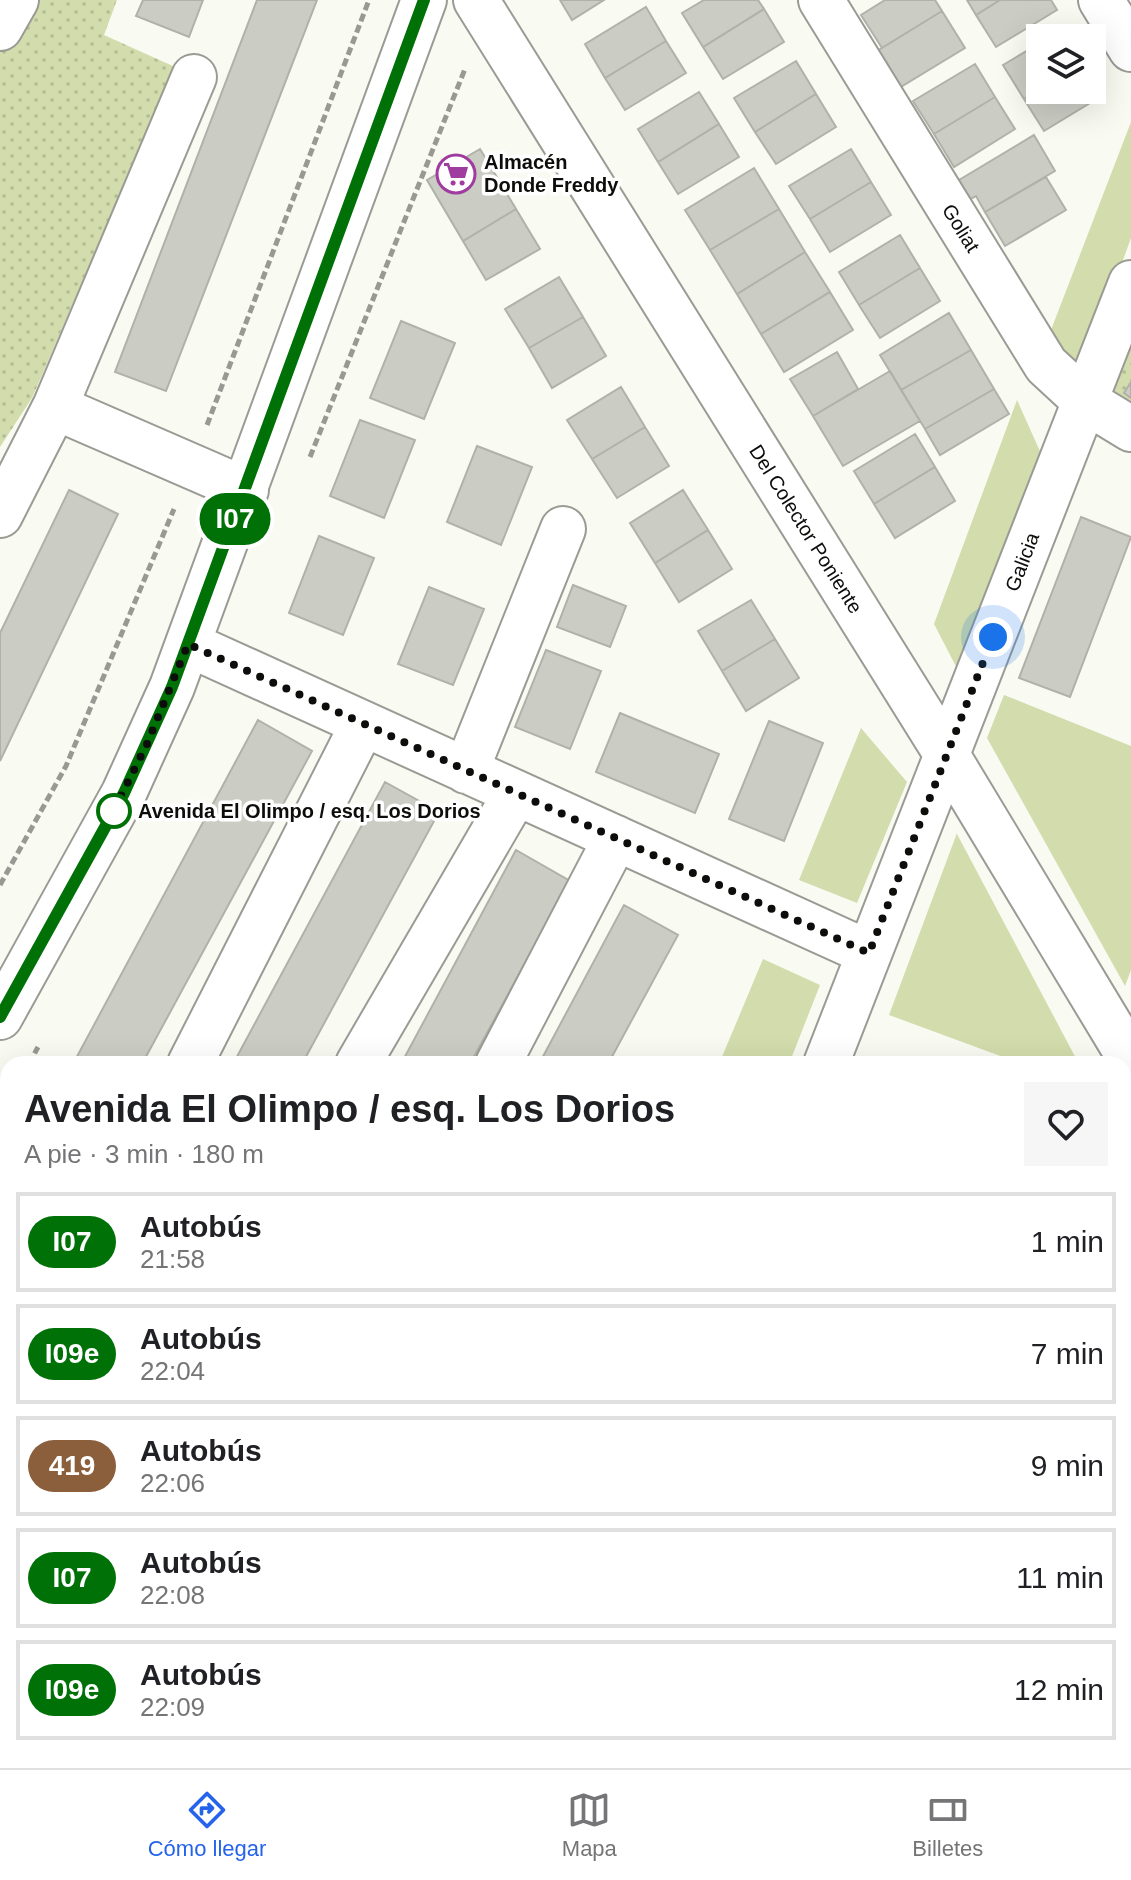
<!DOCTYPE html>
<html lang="es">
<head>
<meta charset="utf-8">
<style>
  :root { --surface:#fff; --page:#f6f6f6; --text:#202124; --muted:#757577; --line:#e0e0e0; --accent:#2563eb }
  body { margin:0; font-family:Helvetica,sans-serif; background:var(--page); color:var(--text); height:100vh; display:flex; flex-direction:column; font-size:30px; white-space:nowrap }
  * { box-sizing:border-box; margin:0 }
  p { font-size:26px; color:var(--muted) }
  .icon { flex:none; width:44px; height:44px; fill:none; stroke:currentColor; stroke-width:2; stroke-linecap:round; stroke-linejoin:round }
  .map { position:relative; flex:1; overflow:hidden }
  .drawer { position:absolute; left:0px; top:1056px; width:1132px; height:712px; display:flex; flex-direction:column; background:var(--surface); border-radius:24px 24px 0 0; box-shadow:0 8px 32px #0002 }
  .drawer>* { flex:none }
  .badge { padding:0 16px; border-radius:26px; font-size:28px; line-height:52px }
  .tools { position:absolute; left:1026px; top:24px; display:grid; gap:16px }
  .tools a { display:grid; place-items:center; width:80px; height:80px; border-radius:0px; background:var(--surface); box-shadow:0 8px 32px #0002; font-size:40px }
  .you { position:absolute; width:40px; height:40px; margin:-20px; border:6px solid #fff; border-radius:50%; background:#1a73e8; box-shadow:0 0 0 12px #1a73e833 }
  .map>.badge { position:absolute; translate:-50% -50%; box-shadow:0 0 0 4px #fff }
  .round { display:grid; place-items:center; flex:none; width:84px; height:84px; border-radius:0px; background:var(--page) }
  .head { display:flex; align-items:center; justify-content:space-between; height:136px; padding:0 24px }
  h1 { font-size:38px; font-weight:700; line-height:60px }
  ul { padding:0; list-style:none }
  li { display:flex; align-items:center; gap:24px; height:100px; margin:0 16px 12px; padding:0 8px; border:4px solid var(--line); border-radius:0px }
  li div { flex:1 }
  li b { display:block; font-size:30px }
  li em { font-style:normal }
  li .badge { min-width:88px; font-weight:700; text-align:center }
  .tabs { display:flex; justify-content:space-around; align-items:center; height:112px; border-top:2px solid var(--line); background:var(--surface); font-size:22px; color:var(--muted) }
  .tabs a { display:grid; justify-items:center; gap:4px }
  .tabs .on { color:var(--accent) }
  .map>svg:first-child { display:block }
</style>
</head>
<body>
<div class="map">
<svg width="1131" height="1768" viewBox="0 0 1131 1768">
  <defs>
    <pattern id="park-dots" width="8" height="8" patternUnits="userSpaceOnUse" patternTransform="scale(2)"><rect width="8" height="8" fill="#d2dcac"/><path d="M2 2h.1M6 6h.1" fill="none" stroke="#b3bc93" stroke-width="1.8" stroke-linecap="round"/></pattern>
  </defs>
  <rect width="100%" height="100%" fill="#f9fbf3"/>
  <!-- green -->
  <path fill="#d2dcac" d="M 1131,122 L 1131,238 L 1085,365 L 1069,372 L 1046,343 Z
    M 1017,400 L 1043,458 L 961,676 L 934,624 Z
    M 1004,695 L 1131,746 L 1131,970 L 1125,986 L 987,738 Z
    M 861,728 L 907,782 L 857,903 L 799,880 Z
    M 957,833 L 957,834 L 1079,1064 L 1022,1064 L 889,1015 Z
    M 763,959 L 820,985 L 789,1064 L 719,1064 Z
    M 1131,1164 L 1131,1324 L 1124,1321 L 1124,1182 Z
    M 992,1760 L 1124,1760 L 1127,1761 L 1125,1768 L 1000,1768 Z"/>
  <!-- park -->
  <path fill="url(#park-dots)" d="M 28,0 L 117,0 L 104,35 L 175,67 L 32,398 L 0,447 L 0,51 Z
    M 1131,296 L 1131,412 L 1104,395 Z
    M 573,1760 L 951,1760 L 960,1768 L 594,1768 Z"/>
  <!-- building -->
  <path fill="#cbcdc5" stroke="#b0b2aa" stroke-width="2" d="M 143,0 L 203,0 L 189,37 L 136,16 Z
    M 257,0 L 317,0 L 166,391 L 115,372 Z
    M 560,0 L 604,0 L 572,20 Z
    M 704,0 L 758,0 L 764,9 L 703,47 L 682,13 Z
    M 885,0 L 935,0 L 942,11 L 882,48 L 861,15 Z
    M 967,0 L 1000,0 L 976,15 Z
    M 1000,0 L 1051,0 L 1057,10 L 996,47 L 976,15 Z
    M 646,7 L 666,41 L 605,78 L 585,44 Z
    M 764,9 L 784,42 L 723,79 L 703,47 Z
    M 942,11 L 965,48 L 894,91 L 872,54 Z
    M 1065,28 L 1071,38 L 1049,38 Z
    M 666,41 L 686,73 L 625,110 L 605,78 Z
    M 1040,43 L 1040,89 L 1024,99 L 1003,65 Z
    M 796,61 L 816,94 L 755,132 L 734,98 Z
    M 975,64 L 995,97 L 934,134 L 913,101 Z
    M 1092,72 L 1105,94 L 1044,131 L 1024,99 L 1040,89 L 1092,90 Z
    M 699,92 L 719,124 L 658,162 L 638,129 Z
    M 816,94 L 836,127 L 776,164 L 755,132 Z
    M 995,97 L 1015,129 L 954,167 L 934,134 Z
    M 719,124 L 739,157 L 678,194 L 658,162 Z
    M 1034,135 L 1055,171 L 985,212 L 976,196 L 965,202 L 954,183 Z
    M 480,149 L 516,209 L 463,241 L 427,180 Z
    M 851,149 L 871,182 L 810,219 L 789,186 Z
    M 754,168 L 779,209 L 710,250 L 685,210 Z
    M 1046,177 L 1066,210 L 1005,246 L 985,212 Z
    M 871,182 L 891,215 L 830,252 L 810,219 Z
    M 516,209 L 540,249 L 486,280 L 463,241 Z
    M 779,209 L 805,252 L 737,294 L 710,250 Z
    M 900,235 L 920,268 L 859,305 L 839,272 Z
    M 805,252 L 830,292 L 761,334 L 737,294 Z
    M 920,268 L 940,301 L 880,338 L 859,305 Z
    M 559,277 L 583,317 L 529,348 L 505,309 Z
    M 830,292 L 853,330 L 784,372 L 761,334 Z
    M 949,313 L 971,350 L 901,390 L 880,355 Z
    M 583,317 L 606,356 L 552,388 L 529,348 Z
    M 401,321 L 455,343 L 424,419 L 370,398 Z
    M 971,350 L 994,389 L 925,429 L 901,390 Z
    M 837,352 L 858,389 L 813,416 L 790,379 Z
    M 890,371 L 920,421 L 843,466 L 813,416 Z
    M 1131,382 L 1131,398 L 1124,393 Z
    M 621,387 L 645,427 L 592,459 L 567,420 Z
    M 994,389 L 1009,414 L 940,455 L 925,429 Z
    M 360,420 L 415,440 L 384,518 L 330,496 Z
    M 645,427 L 669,466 L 617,498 L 592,459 Z
    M 915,434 L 935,467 L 874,504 L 854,471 Z
    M 477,446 L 532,467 L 501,545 L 447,522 Z
    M 935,467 L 955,501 L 895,538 L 874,504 Z
    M 69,490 L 118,514 L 0,761 L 0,633 Z
    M 683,490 L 708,530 L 655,563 L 630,523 Z
    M 1081,517 L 1131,537 L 1070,697 L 1019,678 Z
    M 708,530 L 732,569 L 679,602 L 655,563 Z
    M 319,536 L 374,558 L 343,635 L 289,613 Z
    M 573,585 L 626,606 L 610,647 L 557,627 Z
    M 429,587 L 484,609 L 453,685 L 398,664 Z
    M 751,600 L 775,639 L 722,671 L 698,631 Z
    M 775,639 L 799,678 L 746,711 L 722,671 Z
    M 546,650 L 601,671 L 570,749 L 515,727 Z
    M 620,713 L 719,754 L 695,813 L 596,772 Z
    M 258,720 L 312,751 L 142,1064 L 73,1064 Z
    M 769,721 L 823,743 L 784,841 L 729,819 Z
    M 385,782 L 439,812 L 302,1064 L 233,1064 Z
    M 516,850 L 570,881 L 470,1064 L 401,1064 Z
    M 624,905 L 678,935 L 608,1064 L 539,1064 Z
    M 0,1228 L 8,1233 L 8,1312 L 0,1327 Z
    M 1124,1378 L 1131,1381 L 1131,1438 L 1124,1435 Z
    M 8,1482 L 8,1610 L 0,1625 L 0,1497 Z
    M 1126,1525 L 1131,1527 L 1131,1662 L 1124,1681 Z
    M 351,1760 L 424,1760 L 420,1768 L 347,1768 Z"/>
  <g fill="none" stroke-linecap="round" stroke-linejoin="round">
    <defs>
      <path id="minor" d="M 476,0 L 947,755 L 1131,1060
        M 821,0 L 1046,365 L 1085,401 L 1131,429
        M 1101,0 L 1131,49
        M 0,28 L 16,0
        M 55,407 L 246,490
        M 0,515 L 55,407 L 194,77
        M 188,644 L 869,953
        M 466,771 L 563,529
        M 0,1017 L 124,793 L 172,687 L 424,0
        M 190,1064 L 363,724
        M 358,1064 L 516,793
        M 498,1064 L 616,838
        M 826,1064 L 1131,283
        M 0,1121 L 8,1126
        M 0,1415 L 8,1400
        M 0,1720 L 8,1705
        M 10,1760 L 25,1768
        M 976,1760 L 985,1768
        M 553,1763 L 566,1768"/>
    </defs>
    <!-- minor casing -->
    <use href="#minor" stroke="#9a9b94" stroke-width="48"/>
    <!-- path -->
    <path stroke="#989993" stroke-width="5" stroke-dasharray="8 4" stroke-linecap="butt" d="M 207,425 L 369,0
      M 310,457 L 465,69
      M 0,885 L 66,766 L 174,509
      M 29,1064 L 38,1047"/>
    <!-- minor -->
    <use href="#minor" stroke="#fff" stroke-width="44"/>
  </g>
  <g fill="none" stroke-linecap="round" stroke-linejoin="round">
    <defs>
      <path id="line" d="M 0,1017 L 124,793 L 172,687 L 424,0"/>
    </defs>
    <!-- line casing -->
    <use href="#line" stroke="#fff" stroke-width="18"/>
    <!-- line -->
    <use href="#line" stroke="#007106" stroke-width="12"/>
    <!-- walk -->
    <path stroke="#0d0e0b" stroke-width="8" stroke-dasharray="0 14.4" d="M 114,811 L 111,816 L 147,744 L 188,644 L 869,953 L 993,637"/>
  </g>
  <!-- icons -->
  <defs>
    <symbol id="supermarket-ring" viewBox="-11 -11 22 22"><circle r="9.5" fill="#fff" stroke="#a03ba0" stroke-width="1.5"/><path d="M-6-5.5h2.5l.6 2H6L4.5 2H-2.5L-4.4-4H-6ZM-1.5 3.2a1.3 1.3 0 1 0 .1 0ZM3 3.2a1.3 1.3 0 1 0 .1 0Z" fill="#a03ba0"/></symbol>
  </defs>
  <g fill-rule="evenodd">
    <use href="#supermarket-ring" x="434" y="152" width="44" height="44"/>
  </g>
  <!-- markers -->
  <circle fill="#fff" stroke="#007106" stroke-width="4" cx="114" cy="811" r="16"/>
  <g text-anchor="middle" stroke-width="7" stroke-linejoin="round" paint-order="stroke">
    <!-- poi labels -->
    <g font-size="20" font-weight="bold" fill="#0d0e0b" stroke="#fff" text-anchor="start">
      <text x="484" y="169">Almacén<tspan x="484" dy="23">Donde Freddy</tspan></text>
    </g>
    <!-- street labels -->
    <g font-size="20" fill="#0d0e0b" stroke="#fff">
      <text transform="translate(961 228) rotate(58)" y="7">Goliat</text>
      <text transform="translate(806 529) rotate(58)" y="7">Del Colector Poniente</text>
      <text transform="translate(1022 562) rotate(-69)" y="7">Galicia</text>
    </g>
    <!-- stop labels -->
    <g font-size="20" font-weight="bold" fill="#0d0e0b" stroke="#fff" text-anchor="start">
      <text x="138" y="818">Avenida El Olimpo / esq. Los Dorios</text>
    </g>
  </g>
</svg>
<div class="tools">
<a><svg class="icon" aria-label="layers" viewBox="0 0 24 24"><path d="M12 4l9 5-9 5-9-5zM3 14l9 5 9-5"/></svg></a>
</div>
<div class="you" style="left:993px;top:637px"></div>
<b class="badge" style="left:235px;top:519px;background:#007106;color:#fff">I07</b>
<section class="drawer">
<div class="head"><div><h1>Avenida El Olimpo / esq. Los Dorios</h1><p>A pie · 3 min · 180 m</p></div><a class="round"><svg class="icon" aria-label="heart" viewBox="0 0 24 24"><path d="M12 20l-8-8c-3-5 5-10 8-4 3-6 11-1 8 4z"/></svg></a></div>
<ul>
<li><span class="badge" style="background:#007106;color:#fff">I07</span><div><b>Autobús</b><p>21:58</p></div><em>1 min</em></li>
<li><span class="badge" style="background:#007106;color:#fff">I09e</span><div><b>Autobús</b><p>22:04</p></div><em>7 min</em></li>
<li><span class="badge" style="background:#8b5e3c;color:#fff">419</span><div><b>Autobús</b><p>22:06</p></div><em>9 min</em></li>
<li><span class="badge" style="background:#007106;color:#fff">I07</span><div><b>Autobús</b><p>22:08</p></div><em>11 min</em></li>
<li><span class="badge" style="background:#007106;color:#fff">I09e</span><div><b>Autobús</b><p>22:09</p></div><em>12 min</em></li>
</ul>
</section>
</div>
<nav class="tabs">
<a class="on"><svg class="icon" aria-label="directions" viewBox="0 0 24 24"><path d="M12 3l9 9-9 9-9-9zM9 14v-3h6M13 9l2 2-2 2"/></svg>Cómo llegar</a>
<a><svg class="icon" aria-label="map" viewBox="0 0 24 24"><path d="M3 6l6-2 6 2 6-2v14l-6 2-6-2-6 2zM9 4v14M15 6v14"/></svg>Mapa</a>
<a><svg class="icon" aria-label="tickets" viewBox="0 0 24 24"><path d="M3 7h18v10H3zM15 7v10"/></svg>Billetes</a>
</nav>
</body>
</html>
